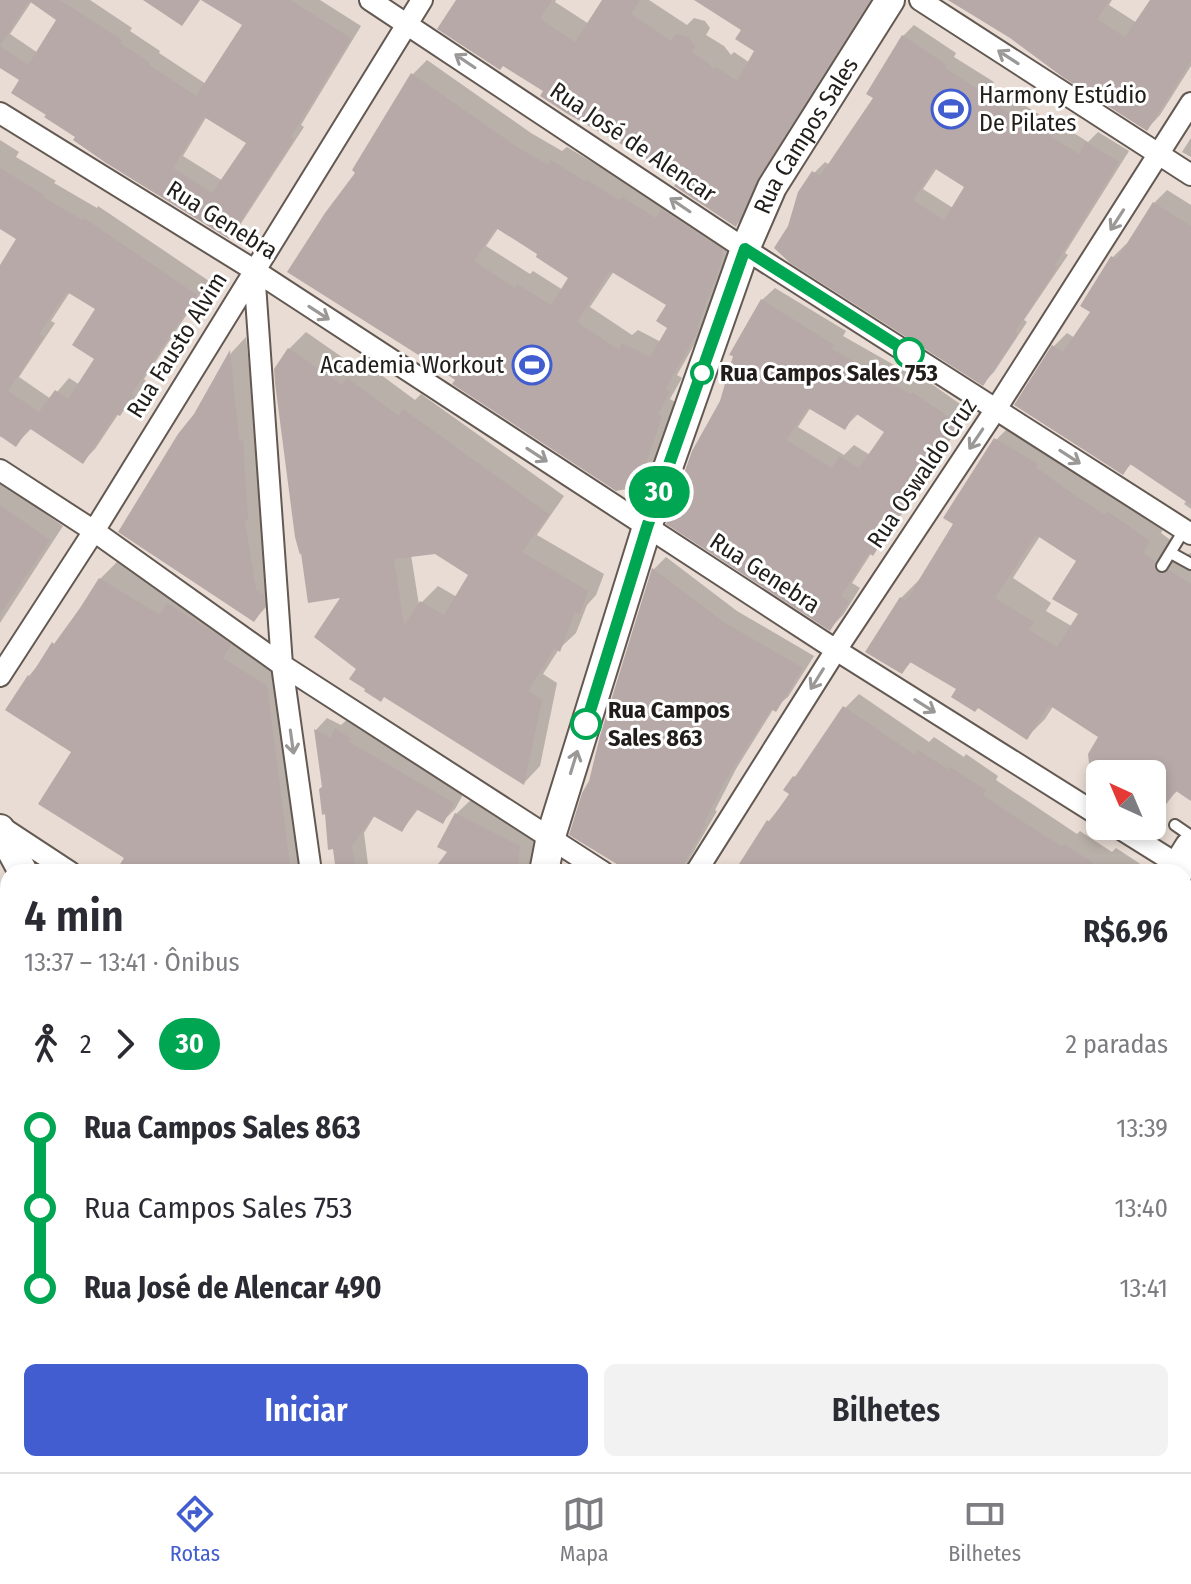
<!DOCTYPE html>
<html lang="pt">
<head>
<meta charset="utf-8">
<style>
  :root { --surface:#fff; --page:#f2f2f3; --text:#2b2b33; --muted:#7c7c81; --line:#e1e1e2; --accent:#415dd0 }
  body { margin:0; font-family:"Fira Sans Condensed",sans-serif; background:var(--page); color:var(--text); height:100vh; display:flex; flex-direction:column; font-size:30px; white-space:nowrap }
  * { box-sizing:border-box; margin:0 }
  p { font-size:26px; color:var(--muted) }
  .icon { flex:none; width:44px; height:44px; fill:none; stroke:currentColor; stroke-width:2; stroke-linecap:round; stroke-linejoin:round }
  .map { position:relative; flex:1; overflow:hidden }
  .drawer { position:absolute; left:0px; top:864px; width:1192px; height:608px; display:flex; flex-direction:column; background:var(--surface); border-radius:24px 24px 0 0; box-shadow:0 4px 12px #0003 }
  .drawer>* { flex:none }
  .badge { padding:0 16px; border-radius:26px; font-size:28px; line-height:52px }
  .needle { width:52px; rotate:316deg }
  .buttons { position:absolute; left:1086px; top:760px; display:grid; gap:16px }
  .buttons a { display:grid; place-items:center; width:80px; height:80px; border-radius:12px; background:var(--surface); box-shadow:0 4px 12px #0003; font-size:40px }
  .map>.badge { position:absolute; translate:-50% -50%; box-shadow:0 0 0 4px #fff }
  .legs { display:flex; align-items:center; gap:12px; height:88px; padding:0 24px; font-size:26px }
  .legs p { margin-inline-start:auto }
  .head { display:flex; align-items:center; justify-content:space-between; height:136px; padding:0 24px }
  h1 { font-size:44px; font-weight:600; line-height:60px }
  .action { display:flex; gap:16px; margin-top:auto; padding:16px 24px }
  .action a { flex:1; height:92px; border-radius:12px; background:var(--accent); color:#fff; font-size:32px; font-weight:600; line-height:92px; text-align:center }
  .action a+a { background:var(--page); color:var(--text) }
  ul { padding:0 24px; list-style:none }
  li { display:flex; align-items:center; gap:28px; height:80px; font-size:30px }
  li i { display:grid; place-items:center; width:12px; height:100%; margin:0 10px; background:currentColor }
  li i::after { content:''; width:20px; height:20px; margin:-10px; border:6px solid; border-radius:50%; background:var(--surface) }
  li p { margin-inline-start:auto }
  li:first-child i { background:linear-gradient(#0000 50%,currentColor 0) }
  li:last-child i { background:linear-gradient(currentColor 50%,#0000 0) }
  .tabs { display:flex; justify-content:space-around; align-items:center; height:112px; border-top:2px solid var(--line); background:var(--surface); font-size:22px; color:var(--muted) }
  .tabs a { display:grid; justify-items:center; gap:4px }
  .tabs .current { color:var(--accent) }
  .map>svg:first-child { display:block }
</style>
</head>
<body>
<div class="map">
<svg width="1191" height="1472" viewBox="0 0 1191 1472">
  <rect width="100%" height="100%" fill="#e8dcd4"/>
  <!-- built -->
  <path fill="#e1cec2" d="M 1046,1464 L 1115,1464 L 1116,1465 L 1112,1472 L 1060,1472 Z"/>
  <!-- green -->
  <path fill="#e6afc1" d="M 456,1464 L 581,1464 L 584,1472 L 465,1472 Z"/>
  <!-- shadow -->
  <path fill="#0003" fill-rule="evenodd" d="M 0,0 L 90,0 L 132,28 L 130,31 L 160,51 L 159,53 L 206,84 L 245,24 L 204,0 L 320,0 L 361,26 L 301,125 L 304,127 L 240,225 L 228,237 L 78,136 L 22,80 L 0,66 ZM 32,1 L 59,19 L 38,53 L 10,34 ZM 207,116 L 248,143 L 223,181 L 183,156 Z
    M 459,0 L 556,0 L 555,2 L 589,24 L 605,0 L 649,0 L 687,25 L 694,18 L 705,21 L 710,28 L 706,35 L 724,46 L 731,55 L 734,52 L 750,63 L 757,51 L 744,29 L 698,0 L 874,0 L 752,209 L 736,225 L 680,180 L 545,91 Z
    M 948,0 L 1112,0 L 1109,5 L 1137,23 L 1152,0 L 1191,0 L 1191,66 L 1160,115 L 1147,129 L 1011,37 Z
    M 914,25 L 956,53 L 954,57 L 994,82 L 992,85 L 1051,122 L 1053,120 L 1088,142 L 1098,132 L 1129,151 L 1065,253 L 1068,255 L 1024,320 L 1027,322 L 994,372 L 983,383 L 790,226 L 814,173 L 825,162 L 830,165 L 876,98 L 903,36 ZM 937,168 L 967,186 L 953,208 L 923,189 Z
    M 427,60 L 531,133 L 562,151 L 567,147 L 634,187 L 736,235 L 711,315 L 677,375 L 682,378 L 670,399 L 675,402 L 651,471 L 637,485 L 458,379 L 358,172 L 413,74 ZM 499,227 L 540,254 L 571,278 L 563,290 L 533,271 L 530,274 L 486,246 ZM 614,271 L 669,304 L 670,327 L 661,342 L 638,330 L 632,335 L 590,307 Z
    M 1191,138 L 1191,157 L 1182,152 Z
    M 0,140 L 19,152 L 16,157 L 56,181 L 54,183 L 97,208 L 98,206 L 209,281 L 144,379 L 146,381 L 133,401 L 119,413 L 95,449 L 82,462 L 32,428 L 16,444 L 2,435 L 0,437 L 0,269 L 19,238 L 0,227 ZM 70,292 L 98,309 L 97,359 L 80,385 L 69,378 L 51,399 L 19,377 L 55,323 L 51,321 Z
    M 1167,190 L 1191,205 L 1191,509 L 1184,504 L 1187,500 L 1132,463 L 1123,473 L 1017,405 L 1054,346 L 1067,333 L 1075,338 L 1093,311 L 1083,305 L 1113,257 L 1126,244 L 1128,245 L 1154,203 Z
    M 775,288 L 846,331 L 843,336 L 924,382 L 926,380 L 970,411 L 920,484 L 886,540 L 872,552 L 852,583 L 860,588 L 843,615 L 830,628 L 722,402 L 762,300 ZM 811,407 L 845,427 L 859,413 L 887,431 L 870,455 L 854,445 L 844,455 L 798,427 Z
    M 306,332 L 359,369 L 365,363 L 415,400 L 421,394 L 564,496 L 537,535 L 604,574 L 596,595 L 587,605 L 576,633 L 559,649 L 543,674 L 557,683 L 540,766 L 524,783 L 359,669 L 289,349 ZM 436,552 L 471,575 L 457,597 L 438,586 L 419,605 L 411,555 Z
    M 246,337 L 255,424 L 259,425 L 270,603 L 254,620 L 195,415 L 232,352 Z
    M 1015,421 L 1168,521 L 1161,533 L 1173,542 L 1172,547 L 1183,556 L 1191,553 L 1191,791 L 1178,790 L 1164,804 L 1152,806 L 1152,774 L 1107,774 L 1100,737 L 1054,705 L 1045,719 L 1026,738 L 959,689 L 912,661 L 902,672 L 901,598 L 920,579 L 956,523 L 996,440 ZM 1040,536 L 1079,561 L 1081,614 L 1073,627 L 1046,611 L 1051,603 L 1013,578 Z
    M 0,482 L 63,526 L 0,623 Z
    M 666,557 L 737,611 L 814,656 L 788,697 L 774,708 L 736,769 L 715,810 L 717,811 L 682,872 L 636,872 L 591,782 L 602,736 L 654,569 Z
    M 118,561 L 176,597 L 187,587 L 237,619 L 248,626 L 240,639 L 284,668 L 311,872 L 117,872 L 127,858 L 73,751 L 29,676 L 65,632 L 100,579 Z
    M 859,694 L 929,742 L 934,737 L 964,757 L 966,754 L 998,776 L 996,780 L 1077,834 L 1080,831 L 1112,852 L 1116,848 L 1145,867 L 1141,872 L 736,872 L 769,821 L 791,793 L 795,777 L 845,708 Z
    M 327,718 L 341,725 L 349,718 L 361,726 L 359,729 L 465,791 L 455,809 L 443,821 L 419,808 L 402,830 L 375,815 L 364,833 L 369,872 L 338,872 L 316,730 Z
    M 475,796 L 538,828 L 532,872 L 435,872 L 450,851 L 456,814 Z
    M 1191,1013 L 1191,1064 L 1184,1059 L 1184,1020 Z
    M 1191,1355 L 1191,1472 L 1114,1472 L 1119,1464 L 1184,1464 L 1184,1362 Z
    M 639,1464 L 750,1464 L 745,1472 L 640,1472 Z
    M 898,1464 L 997,1464 L 1005,1469 L 1003,1472 L 893,1472 Z"/>
  <g fill="none" stroke-linecap="round" stroke-linejoin="round">
    <!-- river -->
    <path stroke="#8e955d" stroke-width="38" d="M 0,919 L 8,935
      M 346,1464 L 355,1472"/>
  </g>
  <!-- building -->
  <path fill="#b7a9a7" fill-rule="evenodd" d="M 0,0 L 60,0 L 122,40 L 120,43 L 150,63 L 149,65 L 196,96 L 242,25 L 201,0 L 290,0 L 351,38 L 291,137 L 294,139 L 229,239 L 106,163 L 73,140 L 75,137 L 44,117 L 46,115 L 11,93 L 19,80 L 0,68 ZM 29,1 L 56,20 L 28,65 L 0,46 ZM 204,117 L 246,143 L 212,193 L 173,168 Z
    M 143,0 L 200,0 L 182,26 Z
    M 456,0 L 552,0 L 540,19 L 575,42 L 602,0 L 640,0 L 631,14 L 671,41 L 676,34 L 688,37 L 695,46 L 692,52 L 707,62 L 714,70 L 716,67 L 737,81 L 754,51 L 735,39 L 741,30 L 694,0 L 870,0 L 758,178 L 736,227 L 674,186 L 678,180 L 637,153 L 566,113 L 540,96 L 543,91 L 503,66 L 500,70 L 437,29 Z
    M 948,0 L 1110,0 L 1097,19 L 1125,37 L 1150,0 L 1191,0 L 1191,61 L 1147,131 L 1064,78 L 1010,38 Z
    M 902,35 L 947,65 L 945,68 L 985,94 L 983,97 L 1039,132 L 1040,130 L 1079,154 L 1086,142 L 1119,162 L 1055,265 L 1058,266 L 1015,332 L 1018,334 L 983,386 L 790,263 L 774,248 L 788,226 L 798,192 L 812,171 L 820,176 L 873,98 L 866,94 ZM 934,168 L 964,187 L 944,220 L 913,200 Z
    M 411,73 L 517,147 L 548,165 L 551,160 L 586,182 L 587,180 L 619,200 L 622,197 L 656,218 L 661,209 L 723,250 L 721,263 L 697,328 L 699,329 L 665,390 L 670,392 L 658,414 L 662,417 L 638,487 L 616,491 L 452,384 L 455,380 L 428,361 L 287,272 L 325,213 L 355,173 L 352,170 ZM 496,228 L 537,254 L 536,257 L 568,278 L 551,305 L 517,284 L 515,288 L 474,261 ZM 610,271 L 666,305 L 656,321 L 667,328 L 650,357 L 622,343 L 619,350 L 577,322 Z
    M 0,168 L 44,195 L 43,197 L 82,220 L 84,218 L 197,295 L 132,393 L 134,395 L 120,416 L 116,414 L 83,464 L 29,428 L 16,447 L 0,436 L 0,265 L 16,239 L 0,229 ZM 67,292 L 95,309 L 72,345 L 94,359 L 68,399 L 55,390 L 39,412 L 8,391 L 43,337 L 39,334 Z
    M 1153,202 L 1191,226 L 1191,505 L 1130,464 L 1123,475 L 1014,405 L 1052,345 L 1063,352 L 1090,312 L 1080,306 L 1111,256 L 1117,259 Z
    M 761,299 L 834,345 L 832,349 L 910,394 L 912,392 L 959,424 L 908,499 L 873,556 L 869,553 L 841,596 L 849,601 L 830,631 L 666,524 L 692,451 L 720,401 L 733,356 L 729,355 ZM 808,408 L 845,430 L 855,413 L 884,432 L 859,468 L 839,456 L 832,468 L 786,440 Z
    M 288,348 L 342,385 L 347,378 L 399,416 L 403,409 L 549,514 L 522,552 L 588,591 L 580,614 L 575,612 L 560,652 L 555,648 L 528,691 L 542,700 L 524,785 L 384,697 L 381,702 L 364,691 L 365,689 L 349,679 L 356,669 L 314,637 L 340,598 L 308,603 L 301,553 L 300,555 L 295,537 L 275,383 L 274,369 ZM 435,554 L 468,575 L 444,615 L 420,601 L 404,626 L 394,559 Z
    M 230,350 L 239,440 L 243,441 L 248,520 L 245,520 L 256,590 L 264,595 L 265,606 L 254,622 L 118,532 L 178,434 L 194,414 Z
    M 994,438 L 1038,464 L 1036,467 L 1070,492 L 1105,515 L 1107,511 L 1150,541 L 1143,553 L 1155,561 L 1154,567 L 1157,572 L 1163,574 L 1169,570 L 1191,584 L 1191,801 L 1176,791 L 1152,823 L 1152,774 L 1101,774 L 1089,763 L 1088,754 L 1098,737 L 1049,705 L 1027,740 L 978,708 L 975,712 L 951,697 L 956,689 L 910,662 L 902,674 L 865,652 L 900,597 L 906,601 L 953,524 L 943,518 ZM 1036,535 L 1076,561 L 1052,599 L 1078,614 L 1057,647 L 1029,630 L 1034,622 L 995,598 Z
    M 0,505 L 50,540 L 0,615 Z
    M 652,568 L 725,623 L 803,668 L 776,712 L 771,709 L 724,783 L 704,823 L 706,824 L 679,872 L 630,872 L 569,835 L 582,793 L 589,781 L 600,736 Z
    M 99,578 L 160,615 L 167,603 L 219,636 L 231,645 L 223,658 L 267,686 L 291,872 L 115,872 L 124,858 L 38,804 L 71,752 L 5,710 L 28,675 L 30,677 L 52,642 L 54,644 L 80,608 Z
    M 843,706 L 915,755 L 918,750 L 949,770 L 950,767 L 986,790 L 983,795 L 1017,818 L 1062,847 L 1064,844 L 1107,872 L 734,872 L 767,820 L 770,822 L 789,794 L 783,790 L 793,776 L 795,777 Z
    M 335,728 L 351,739 L 349,742 L 454,803 L 443,824 L 416,809 L 402,832 L 373,816 L 352,846 L 356,872 L 336,872 L 333,849 L 328,850 L 325,814 L 322,815 L 319,789 L 322,787 L 314,729 L 331,738 Z
    M 455,813 L 520,846 L 517,872 L 432,872 L 447,852 L 437,847 Z"/>
  <g fill="none" stroke-linecap="round" stroke-linejoin="round">
    <defs>
      <path id="lane" d="M 1171,553 L 1191,564
        M 1162,566 L 1184,530
        M 1175,825 L 1191,836
        M 0,1445 L 8,1443
        M 172,1472 L 182,1464"/>
      <path id="street" d="M 370,0 L 745,249 L 1191,534
        M 920,0 L 1191,175
        M 0,113 L 254,270 L 836,650 L 1100,816
        M 254,270 L 282,665 L 311,872
        M 0,470 L 94,531 L 282,665 L 603,872
        M 0,676 L 94,531 L 422,0
        M 0,826 L 70,872
        M 1116,826 L 1180,866
        M 696,872 L 836,650 L 996,409 L 1191,103
        M 1184,1220 L 1191,1224
        M 440,1464 L 450,1472
        M 1021,1464 L 1034,1472"/>
      <g id="secondary">
        <path d="M 0,829 L 23,872"/>
        <path id="s1" d="M 544,872 L 551,836 L 647,527 L 745,249 L 772,187 L 890,0"/>
        <path d="M 0,1036 L 8,1051"/>
        <path d="M 403,1464 L 413,1472"/>
        <path d="M 614,1464 L 622,1472"/>
      </g>
      <path id="primary" d="M 1176,872 L 1191,848
        M 1184,953 L 1191,942
        M 250,1464 L 254,1472
        M 797,1472 L 802,1464
        M 847,1472 L 852,1464"/>
    </defs>
    <!-- lane casing -->
    <use href="#lane" stroke="#635952" stroke-width="14"/>
    <!-- street casing -->
    <use href="#street" stroke="#635952" stroke-width="24"/>
    <!-- secondary casing -->
    <use href="#secondary" stroke="#635952" stroke-width="32"/>
    <!-- primary casing -->
    <use href="#primary" stroke="#635952" stroke-width="36"/>
    <!-- lane -->
    <use href="#lane" stroke="#fff" stroke-width="10"/>
    <!-- street -->
    <use href="#street" stroke="#fff" stroke-width="20"/>
    <!-- secondary -->
    <use href="#secondary" stroke="#fff" stroke-width="28"/>
    <!-- primary -->
    <use href="#primary" stroke="#fff" stroke-width="32"/>
  </g>
  <!-- one-way arrows -->
  <defs><path id="oneway-shaft" d="M-6 0H5M1.5-3L5.5 0L1.5 3" fill="none" stroke-width="1.6" stroke-linecap="round" stroke-linejoin="round" transform="scale(2)"/></defs>
  <g stroke="#9b9998">
    <use href="#oneway-shaft" transform="translate(1008 57) rotate(-147)"/>
    <use href="#oneway-shaft" transform="translate(465 61) rotate(-146)"/>
    <use href="#oneway-shaft" transform="translate(680 205) rotate(-146)"/>
    <use href="#oneway-shaft" transform="translate(1117 220) rotate(123)"/>
    <use href="#oneway-shaft" transform="translate(319 313) rotate(33)"/>
    <use href="#oneway-shaft" transform="translate(976 439) rotate(124)"/>
    <use href="#oneway-shaft" transform="translate(537 455) rotate(33)"/>
    <use href="#oneway-shaft" transform="translate(1070 457) rotate(33)"/>
    <use href="#oneway-shaft" transform="translate(817 679) rotate(122)"/>
    <use href="#oneway-shaft" transform="translate(925 706) rotate(32)"/>
    <use href="#oneway-shaft" transform="translate(292 742) rotate(82)"/>
    <use href="#oneway-shaft" transform="translate(574 762) rotate(-73)"/>
  </g>
  <g fill="none" stroke-linecap="round" stroke-linejoin="round">
    <defs>
      <path id="line-1" d="M 586,724 L 647,527 L 745,249 L 909,353"/>
    </defs>
    <!-- line-1 casing -->
    <use href="#line-1" stroke="#fff" stroke-width="18"/>
    <!-- line-1 -->
    <use href="#line-1" stroke="#00a651" stroke-width="12"/>
  </g>
  <!-- icons -->
  <defs>
    <symbol id="stadium-ring" viewBox="-11 -11 22 22"><circle r="9.5" fill="#fff" stroke="#415dd0" stroke-width="1.5"/><path d="M0-5a6.5 5 0 1 0 0 10a6.5 5 0 1 0 0-10ZM-3.5-1.8h7v3.6h-7Z" fill="#415dd0"/></symbol>
  </defs>
  <g fill-rule="evenodd">
    <use href="#stadium-ring" x="929" y="87" width="44" height="44"/>
    <use href="#stadium-ring" x="510" y="343" width="44" height="44"/>
  </g>
  <!-- markers -->
  <g fill="#fff" stroke="#00a651" stroke-width="4">
    <circle cx="909" cy="353" r="14"/>
    <circle cx="702" cy="373" r="10"/>
    <circle cx="586" cy="724" r="14"/>
  </g>
  <g text-anchor="middle" stroke-width="6" stroke-linejoin="round" paint-order="stroke">
    <!-- poi labels -->
    <g font-size="24" fill="#211d1a" stroke="#fff" text-anchor="start">
      <text x="979" y="103">Harmony Estúdio<tspan x="979" dy="28">De Pilates</tspan></text>
      <text x="504" y="373" text-anchor="end">Academia Workout</text>
    </g>
    <!-- street labels -->
    <g font-size="24" fill="#211d1a" stroke="#fff">
      <text dy="8" stroke="none"><textPath href="#s1" startOffset="784">Rua Campos Sales</textPath></text>
      <text transform="translate(633 142) rotate(34)" y="8">Rua José de Alencar</text>
      <text transform="translate(222 220) rotate(32)" y="8">Rua Genebra</text>
      <text transform="translate(177 345) rotate(-58)" y="8">Rua Fausto Alvim</text>
      <text transform="translate(922 473) rotate(-56)" y="8">Rua Oswaldo Cruz</text>
      <text transform="translate(765 573) rotate(33)" y="8">Rua Genebra</text>
    </g>
    <!-- stop labels -->
    <g font-size="24" font-weight="bold" fill="#211d1a" stroke="#fff" text-anchor="start">
      <text x="720" y="381">Rua Campos Sales 753</text>
      <text x="608" y="718">Rua Campos<tspan x="608" dy="28">Sales 863</tspan></text>
    </g>
  </g>
</svg>
<div class="buttons">
<a><svg class="needle" viewBox="-14 -14 28 28"><path d="M0-13l5 13h-10z" fill="#e53935"/><path d="M0 13l5-13h-10z" fill="#7c7c81"/></svg></a>
</div>
<b class="badge" style="left:659px;top:492px;background:#00a651;color:#fff">30</b>
<section class="drawer">
<div class="head"><div><h1>4 min</h1><p>13:37 – 13:41 · Ônibus</p></div><b>R$6.96</b></div>
<div class="legs"><svg class="icon" aria-label="walk" viewBox="0 0 24 24"><circle cx="13" cy="4" r="2"/><path d="M13 8l-2 6 4 7M11 14l-3 7M7 12l3-4h3l4 4"/></svg>2<svg class="icon" aria-label="forward" viewBox="0 0 24 24"><path d="M9 5l7 7-7 7"/></svg><b class="badge" style="background:#00a651;color:#fff">30</b><p>2 paradas</p></div>
<ul>
<li><i style="color:#00a651"></i><b>Rua Campos Sales 863</b><p>13:39</p></li>
<li><i style="color:#00a651"></i><span>Rua Campos Sales 753</span><p>13:40</p></li>
<li><i style="color:#00a651"></i><b>Rua José de Alencar 490</b><p>13:41</p></li>
</ul>
<div class="action"><a>Iniciar</a><a>Bilhetes</a></div>
</section>
</div>
<nav class="tabs">
<a class="current"><svg class="icon" aria-label="directions" viewBox="0 0 24 24"><path d="M12 3l9 9-9 9-9-9zM9 14v-3h6M13 9l2 2-2 2"/></svg>Rotas</a>
<a><svg class="icon" aria-label="map" viewBox="0 0 24 24"><path d="M3 6l6-2 6 2 6-2v14l-6 2-6-2-6 2zM9 4v14M15 6v14"/></svg>Mapa</a>
<a><svg class="icon" aria-label="tickets" viewBox="0 0 24 24"><path d="M3 7h18v10H3zM15 7v10"/></svg>Bilhetes</a>
</nav>
</body>
</html>
